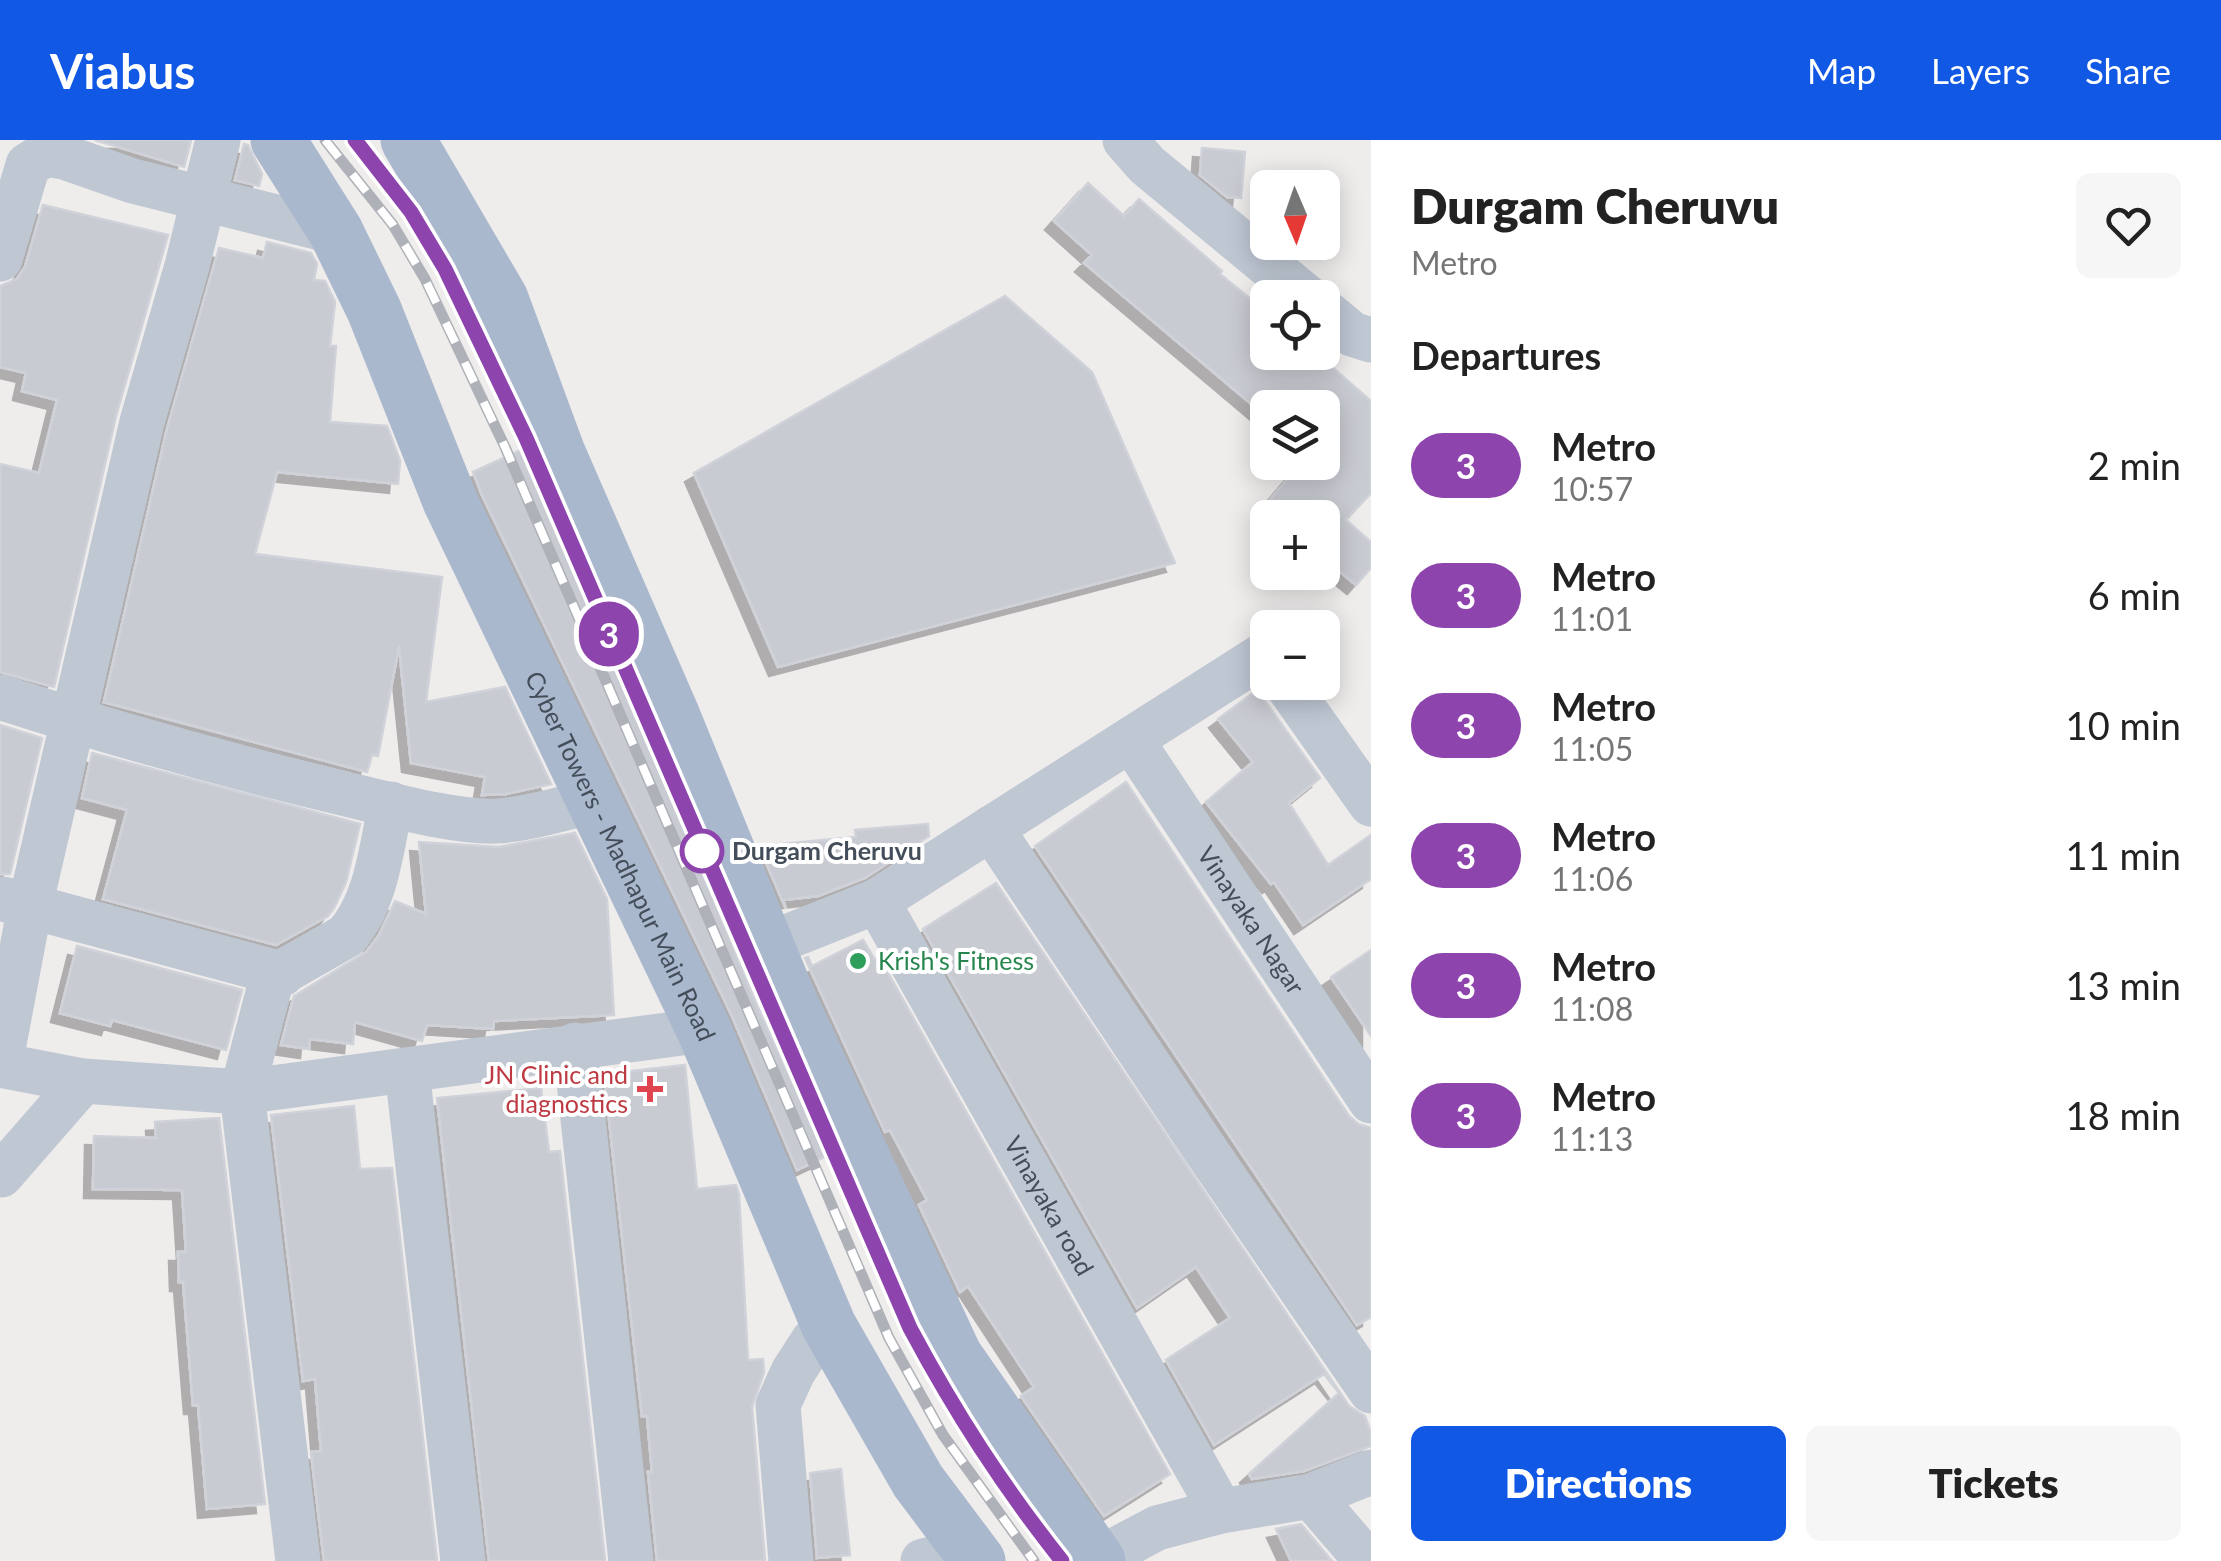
<!DOCTYPE html>
<html lang="en">
<head>
<meta charset="utf-8">
<style>
  :root { --surface:#fff; --page:#f6f6f6; --text:#222; --muted:#767676; --accent:#1158e4 }
  body { margin:0; font-family:Lato,sans-serif; background:var(--page); color:var(--text); height:100vh; display:flex; flex-direction:column; font-size:38px; white-space:nowrap }
  * { box-sizing:border-box; margin:0 }
  p { font-size:32px; color:var(--muted) }
  .icon { flex:none; width:55px; height:55px; fill:none; stroke:currentColor; stroke-width:2; stroke-linecap:round; stroke-linejoin:round }
  .map { position:relative; flex:1; overflow:hidden }
  .panel { display:flex; flex-direction:column; background:var(--surface); width:850px }
  .panel>* { flex:none }
  .badge { padding:0 20px; border-radius:32px; font-size:35px; line-height:65px }
  .needle { width:65px; rotate:178deg }
  .buttons { position:absolute; left:1250px; top:30px; display:grid; gap:20px }
  .buttons a { display:grid; place-items:center; width:90px; height:90px; border-radius:15px; background:var(--surface); box-shadow:0 5px 25px #0003; font-size:50px }
  .map>.badge { position:absolute; translate:-50% -50%; box-shadow:0 0 0 5px #fff }
  h2 { padding:0 40px; font-size:38px; line-height:90px }
  .round { display:grid; place-items:center; flex:none; width:105px; height:105px; border-radius:15px; background:var(--page) }
  .head { display:flex; align-items:center; justify-content:space-between; height:170px; padding:0 40px }
  h1 { font-size:48px; font-weight:800; line-height:75px }
  .cta { display:flex; gap:20px; margin-top:auto; padding:20px 40px }
  .cta a { flex:1; height:115px; border-radius:15px; background:var(--accent); color:#fff; font-size:40px; font-weight:800; line-height:115px; text-align:center }
  .cta a+a { background:var(--page); color:var(--text) }
  ul { padding:0; list-style:none }
  li { display:flex; align-items:center; gap:30px; height:130px; padding:0 40px }
  li div { flex:1 }
  li b { display:block; font-size:38px }
  li em { font-style:normal }
  li .badge { min-width:110px; font-weight:700; text-align:center }
  header { display:flex; align-items:center; gap:60px; box-sizing:border-box; height:140px; padding:0 50px; background:var(--accent); color:#fff }
  header strong { font-size:48px }
  nav { display:flex; gap:55px; margin-inline-start:auto; font-size:35px }
  main { display:flex; flex:1; min-height:0 }
  .map>svg:first-child { display:block }
</style>
</head>
<body>
<header>
<strong>Viabus</strong>
<nav><a>Map</a><a>Layers</a><a>Share</a></nav>
</header>
<main>
<div class="map">
<svg width="1371" height="1421" viewBox="0 0 1371 1421">
  <defs>
    <filter id="shadow"><feDropShadow dx="-9" dy="9" stdDeviation="0" flood-color="#0004"/></filter>
  </defs>
  <rect width="100%" height="100%" fill="#efecec"/>
  <!-- building -->
  <path fill="#c9cbd2" stroke="#d0d2d9" stroke-width="2.5" filter="url(#shadow)" d="M 95,0 L 191,0 L 184,27 Z
    M 244,4 L 248,5 L 262,34 L 259,46 L 235,40 Z
    M 1202,8 L 1245,12 L 1241,58 L 1227,57 L 1200,35 Z
    M 1088,43 L 1124,76 L 1139,59 L 1222,131 L 1220,134 L 1268,173 L 1268,212 L 1315,212 L 1371,261 L 1371,353 L 1346,380 L 1371,402 L 1371,428 L 1356,445 L 1322,417 L 1322,378 L 1276,378 L 1264,367 L 1302,322 L 1322,322 L 1322,268 L 1268,268 L 1268,278 L 1084,123 L 1092,115 L 1054,81 Z
    M 43,65 L 168,95 L 116,276 L 54,547 L 0,532 L 0,324 L 39,333 L 57,260 L 22,251 L 26,233 L 0,227 L 0,146 L 17,139 L 25,127 Z
    M 267,102 L 311,113 L 317,124 L 314,140 L 325,141 L 335,162 L 330,206 L 336,206 L 330,282 L 387,286 L 400,321 L 398,344 L 277,332 L 255,414 L 442,437 L 426,562 L 505,547 L 551,644 L 506,654 L 482,655 L 485,637 L 411,623 L 399,506 L 378,616 L 372,615 L 367,632 L 104,562 L 167,289 L 219,108 L 263,118 Z
    M 1005,156 L 1092,232 L 1175,423 L 778,527 L 694,333 Z
    M 523,309 L 642,584 L 757,865 L 827,1016 L 797,1030 L 732,876 L 482,355 L 473,332 Z
    M 1257,550 L 1320,638 L 1289,663 L 1328,725 L 1371,695 L 1371,739 L 1303,785 L 1274,742 L 1271,744 L 1206,662 L 1253,622 L 1218,579 Z
    M 0,585 L 42,598 L 10,734 L 0,734 Z
    M 92,613 L 360,684 L 346,742 L 334,768 L 328,776 L 276,805 L 103,759 L 127,670 L 82,658 Z
    M 1126,642 L 1349,976 L 1358,984 L 1371,988 L 1371,1177 L 1357,1185 L 1035,706 Z
    M 928,684 L 929,696 L 865,738 L 818,756 L 783,760 L 786,769 L 759,706 L 856,697 L 855,690 Z
    M 575,693 L 607,759 L 614,875 L 494,881 L 493,889 L 427,885 L 422,901 L 355,882 L 353,904 L 310,899 L 309,909 L 281,905 L 294,856 L 366,812 L 379,795 L 395,761 L 426,774 L 419,702 L 499,707 Z
    M 996,743 L 1349,1266 L 1365,1276 L 1371,1293 L 1371,1306 L 1304,1331 L 1252,1339 L 1249,1334 L 1339,1253 L 1324,1234 L 1214,1305 L 1166,1220 L 1230,1178 L 1196,1127 L 1137,1168 L 923,789 Z
    M 863,800 L 875,820 L 879,817 L 1170,1334 L 1104,1376 L 1021,1256 L 1034,1247 L 968,1146 L 960,1152 L 919,1065 L 927,1060 L 890,990 L 885,992 L 805,818 L 808,817 L 812,826 Z
    M 77,806 L 242,850 L 226,910 L 112,880 L 110,886 L 60,873 Z
    M 1371,810 L 1371,896 L 1331,837 Z
    M 685,925 L 697,1049 L 736,1045 L 739,1054 L 748,1220 L 763,1219 L 764,1232 L 752,1267 L 765,1421 L 657,1421 L 648,1332 L 652,1332 L 647,1276 L 642,1276 L 604,934 Z
    M 541,948 L 549,1012 L 560,1011 L 605,1421 L 489,1421 L 437,958 Z
    M 354,966 L 360,1029 L 392,1028 L 437,1421 L 324,1421 L 311,1312 L 321,1311 L 315,1239 L 303,1241 L 271,975 Z
    M 219,978 L 265,1364 L 207,1369 L 198,1265 L 193,1265 L 183,1142 L 179,1142 L 178,1112 L 186,1112 L 182,1050 L 93,1049 L 94,996 L 156,998 L 155,982 Z
    M 841,1329 L 850,1415 L 817,1418 L 810,1333 Z
    M 1301,1384 L 1332,1421 L 1291,1421 L 1276,1389 Z"/>
  <g fill="none" stroke-linecap="round" stroke-linejoin="round">
    <!-- minor -->
    <g stroke="#bfc7d3" stroke-width="45">
      <path d="M 1125,0 L 1147,25 L 1308,158"/>
      <path d="M 0,119 L 28,25 L 46,14 L 64,17 L 133,41 L 336,92"/>
      <path d="M 1322,169 L 1352,194 L 1371,200"/>
      <path d="M 1285,542 L 1371,664"/>
      <path d="M 0,557 C 114,594 230,626 346,654 C 388,664 454,683 497,681 C 529,679 563,668 594,661"/>
      <path id="s1" d="M 1132,601 L 1371,961"/>
      <path d="M 991,688 L 1202,1005 L 1371,1251"/>
      <path d="M 3,759 L 282,834"/>
      <path id="s2" d="M 877,761 L 1221,1371"/>
      <path d="M 767,805 L 877,761 L 1268,512"/>
      <path d="M 575,905 L 631,1421"/>
      <path d="M 0,925 L 30,766 L 142,282 L 187,126 L 218,0"/>
      <path d="M 0,925 L 83,941 L 242,952 L 704,890"/>
      <path d="M 407,930 L 463,1421"/>
      <path d="M 1,1035 L 83,941"/>
      <path d="M 1311,1356 L 1367,1421"/>
      <path d="M 1097,1420 L 1157,1388 L 1221,1371 L 1311,1356 L 1371,1332"/>
      <path d="M 298,1421 L 242,952 L 272,838 L 346,796 C 377,762 381,708 391,664"/>
      <path d="M 791,1421 L 778,1265 L 793,1232 L 813,1201 L 829,1186"/>
      <path d="M 923,1421 L 968,1410"/>
    </g>
    <!-- major -->
    <g stroke="#aab8cd" stroke-width="55">
      <path id="s3" d="M 278,0 L 336,92 L 374,170 L 450,361 L 704,890 L 829,1186 L 918,1341 L 978,1421"/>
      <path d="M 408,0 L 501,159 L 558,313 L 671,572 L 786,853 L 955,1216 L 1098,1421"/>
    </g>
    <defs>
      <path id="rail" d="M 325,0 L 393,85 L 425,139 L 505,307 L 889,1198 L 943,1295 L 1034,1421
        M 355,0 L 411,73 L 445,129 L 525,298 L 910,1189 C 956,1273 1002,1345 1062,1421"/>
    </defs>
    <!-- rail casing -->
    <use href="#rail" stroke="#aeb1b7" stroke-width="11"/>
    <!-- rail -->
    <use href="#rail" stroke="#fff" stroke-width="8" stroke-dasharray="22" stroke-linecap="butt"/>
  </g>
  <g fill="none" stroke-linecap="round" stroke-linejoin="round">
    <defs>
      <path id="line" d="M 355,0 L 411,72 L 445,129 L 526,298 L 910,1188 C 956,1274 1002,1345 1062,1421"/>
    </defs>
    <!-- line casing -->
    <use href="#line" stroke="#fff" stroke-width="22"/>
    <!-- line -->
    <use href="#line" stroke="#8e44ad" stroke-width="15"/>
  </g>
  <!-- markers -->
  <circle fill="#fff" stroke="#8e44ad" stroke-width="5" cx="702" cy="711" r="20"/>
  <circle fill="#2e9e5b" stroke="#fff" stroke-width="4" cx="858" cy="821" r="10"/>
  <path fill="#e0444e" stroke="#fff" stroke-width="4" d="M645 934h10v10h10v10h-10v10h-10v-10h-10v-10h10z"/>
  <g text-anchor="middle" stroke-width="8" stroke-linejoin="round" paint-order="stroke">
    <!-- stop labels -->
    <g font-size="25" font-weight="bold" fill="#444e5a" stroke="#fff" text-anchor="start">
      <text x="732" y="720">Durgam Cheruvu</text>
    </g>
    <!-- street labels -->
    <g font-size="25" fill="#444e5a" stroke="#fff">
      <text dy="9" stroke="none"><textPath href="#s3" startOffset="795">Cyber Towers - Madhapur Main Road</textPath></text>
      <text dy="9" stroke="none"><textPath href="#s1" startOffset="215">Vinayaka Nagar</textPath></text>
      <text dy="9" stroke="none"><textPath href="#s2" startOffset="350">Vinayaka road</textPath></text>
    </g>
    <!-- leisure labels -->
    <g font-size="25" fill="#27864d" stroke="#fff" text-anchor="start">
      <text x="878" y="830">Krish's Fitness</text>
    </g>
    <!-- health labels -->
    <g font-size="25" fill="#be3a42" stroke="#fff" text-anchor="end">
      <text x="628" y="944">JN Clinic and<tspan x="628" dy="29">diagnostics</tspan></text>
    </g>
  </g>
</svg>
<div class="buttons">
<a><svg class="needle" viewBox="-14 -14 28 28"><path d="M0-13l5 13h-10z" fill="#e53935"/><path d="M0 13l5-13h-10z" fill="#767676"/></svg></a>
<a><svg class="icon" aria-label="locate" viewBox="0 0 24 24"><circle cx="12" cy="12" r="6"/><path d="M12 2v4M12 18v4M2 12h4M18 12h4"/></svg></a>
<a><svg class="icon" aria-label="layers" viewBox="0 0 24 24"><path d="M12 4l9 5-9 5-9-5zM3 14l9 5 9-5"/></svg></a>
<a>+</a>
<a>−</a>
</div>
<b class="badge" style="left:609px;top:494px;background:#8e44ad;color:#fff">3</b>
</div>
<section class="panel">
<div class="head"><div><h1>Durgam Cheruvu</h1><p>Metro</p></div><a class="round"><svg class="icon" aria-label="heart" viewBox="0 0 24 24"><path d="M12 20l-8-8c-3-5 5-10 8-4 3-6 11-1 8 4z"/></svg></a></div>
<h2>Departures</h2>
<ul>
<li><span class="badge" style="background:#8e44ad;color:#fff">3</span><div><b>Metro</b><p>10:57</p></div><em>2 min</em></li>
<li><span class="badge" style="background:#8e44ad;color:#fff">3</span><div><b>Metro</b><p>11:01</p></div><em>6 min</em></li>
<li><span class="badge" style="background:#8e44ad;color:#fff">3</span><div><b>Metro</b><p>11:05</p></div><em>10 min</em></li>
<li><span class="badge" style="background:#8e44ad;color:#fff">3</span><div><b>Metro</b><p>11:06</p></div><em>11 min</em></li>
<li><span class="badge" style="background:#8e44ad;color:#fff">3</span><div><b>Metro</b><p>11:08</p></div><em>13 min</em></li>
<li><span class="badge" style="background:#8e44ad;color:#fff">3</span><div><b>Metro</b><p>11:13</p></div><em>18 min</em></li>
</ul>
<div class="cta"><a>Directions</a><a>Tickets</a></div>
</section>
</main>
</body>
</html>
